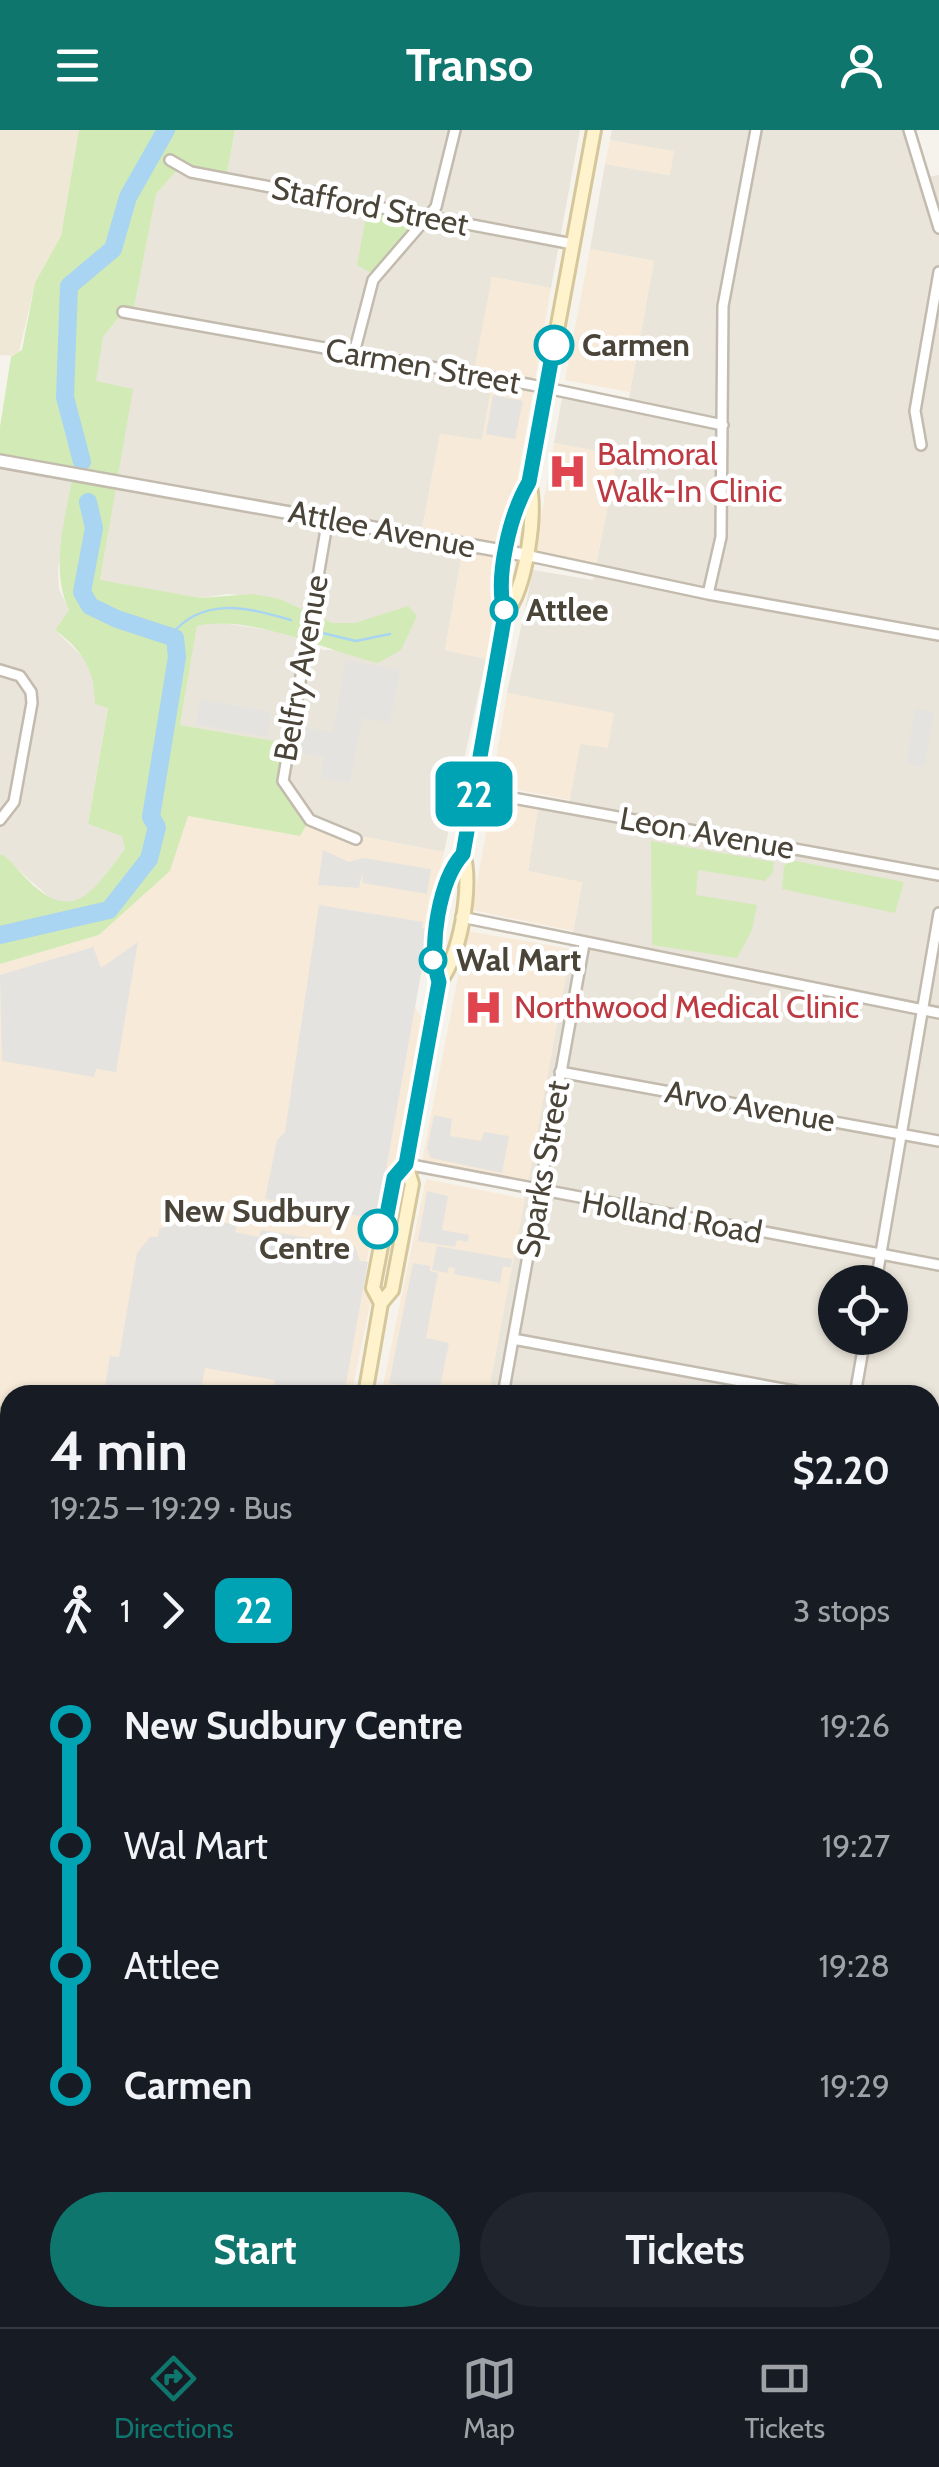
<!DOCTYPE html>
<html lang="en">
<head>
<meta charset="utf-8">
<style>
  :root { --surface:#171b24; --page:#20242c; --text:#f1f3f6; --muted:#9ea1a6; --line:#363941; --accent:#0f766e }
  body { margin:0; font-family:Cabin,sans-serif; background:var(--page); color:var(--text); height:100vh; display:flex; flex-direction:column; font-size:38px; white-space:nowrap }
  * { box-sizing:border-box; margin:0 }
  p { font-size:32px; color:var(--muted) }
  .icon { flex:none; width:55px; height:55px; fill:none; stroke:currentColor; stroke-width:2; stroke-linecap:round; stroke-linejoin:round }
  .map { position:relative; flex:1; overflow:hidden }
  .details { position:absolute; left:0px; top:1255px; width:940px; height:942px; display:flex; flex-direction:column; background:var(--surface); border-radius:30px 30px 0 0; box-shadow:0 2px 8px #0004 }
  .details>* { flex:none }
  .badge { padding:0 20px; border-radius:15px; font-size:35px; line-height:65px }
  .fabs { position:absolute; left:818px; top:1135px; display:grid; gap:20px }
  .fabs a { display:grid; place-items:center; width:90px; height:90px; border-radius:50%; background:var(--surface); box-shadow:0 2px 8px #0004; font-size:50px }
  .map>.badge { position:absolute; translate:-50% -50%; box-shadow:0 0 0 5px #fff }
  .legs { display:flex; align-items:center; gap:15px; height:110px; padding:0 50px; font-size:32px }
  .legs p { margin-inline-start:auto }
  .head { display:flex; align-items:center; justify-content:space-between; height:170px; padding:0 50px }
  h1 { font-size:55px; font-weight:700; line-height:75px }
  .action { display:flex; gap:20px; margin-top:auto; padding:20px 50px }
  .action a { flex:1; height:115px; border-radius:60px; background:var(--accent); color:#fff; font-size:40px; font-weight:700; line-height:115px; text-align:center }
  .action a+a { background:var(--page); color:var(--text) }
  ul { padding:0 50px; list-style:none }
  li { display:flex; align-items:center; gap:35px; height:120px; font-size:38px }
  li i { display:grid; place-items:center; width:15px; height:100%; margin:0 12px; background:currentColor }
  li i::after { content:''; width:25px; height:25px; margin:-12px; border:8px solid; border-radius:50%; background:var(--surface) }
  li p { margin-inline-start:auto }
  li:first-child i { background:linear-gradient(#0000 50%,currentColor 0) }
  li:last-child i { background:linear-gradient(currentColor 50%,#0000 0) }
  header { display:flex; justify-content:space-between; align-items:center; height:130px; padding:0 50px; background:var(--accent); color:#fff; font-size:45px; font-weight:700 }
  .tabs { display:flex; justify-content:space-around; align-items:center; height:140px; border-top:2px solid var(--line); background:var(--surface); font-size:28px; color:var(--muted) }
  .tabs a { display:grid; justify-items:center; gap:5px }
  .tabs .active { color:var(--accent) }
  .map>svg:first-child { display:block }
</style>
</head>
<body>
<header><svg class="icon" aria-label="menu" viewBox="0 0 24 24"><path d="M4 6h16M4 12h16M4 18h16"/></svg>Transo<svg class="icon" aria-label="person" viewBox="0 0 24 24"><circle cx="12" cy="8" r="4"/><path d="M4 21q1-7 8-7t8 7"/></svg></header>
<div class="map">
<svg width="939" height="2197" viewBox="0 0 939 2197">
  <rect width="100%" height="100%" fill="#f6f3ec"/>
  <!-- residential -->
  <path fill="#eae5da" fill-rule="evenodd" d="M 235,0 L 580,0 L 551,158 L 492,147 L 473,251 L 492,254 L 482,310 L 440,304 L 422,400 L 465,408 L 445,520 L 486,529 L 444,722 L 344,703 L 301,683 L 286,663 L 285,613 L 180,595 L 197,496 L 215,492 L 282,502 L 323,520 L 401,520 L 408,499 L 381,486 L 355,493 L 332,493 L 280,469 L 227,464 L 201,468 L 100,451 L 116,350 L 95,251 L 103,207 L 123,182 L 133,182 L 156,64 L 180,37 L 226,48 Z
    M 612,0 L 916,0 L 928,47 L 939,45 L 939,1538 L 930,1536 L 930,1265 L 488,1265 L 582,753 L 528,741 L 538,678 L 567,683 L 580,614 L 614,584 L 507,563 L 533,440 L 593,450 L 618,325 L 554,313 L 562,268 L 627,279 L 654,131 L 590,119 L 605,34 L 669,45 L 674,22 L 610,10 ZM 835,1152 L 890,1152 L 890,1208 L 835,1208 Z
    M 0,330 L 73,343 L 58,440 L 59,459 L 69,480 L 55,500 L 86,530 L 95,551 L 95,574 L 108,577 L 88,694 L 123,706 L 125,719 L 94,761 L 76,773 L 55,772 L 0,724 Z
    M 930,2162 L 939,2163 L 939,2197 L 289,2197 L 291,2188 L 930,2188 Z"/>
  <!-- commercial -->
  <path fill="#f7ead8" d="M 610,10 L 674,21 L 670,45 L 605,34 Z
    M 590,119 L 654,131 L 630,262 L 565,250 Z
    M 492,147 L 551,158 L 486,529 L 445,520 L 465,409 L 422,401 L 440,304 L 482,310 L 492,254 L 472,251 Z
    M 554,313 L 618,325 L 596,434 L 535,422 Z
    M 507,563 L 614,583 L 608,618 L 580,614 L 570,670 L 492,655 Z
    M 492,670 L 538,678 L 528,741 L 582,752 L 573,801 L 472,780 Z
    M 188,686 L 300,706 L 309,691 L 344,703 L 444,722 L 413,875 L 422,888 L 395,1033 L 383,1045 L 362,1156 L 371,1170 L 351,1265 L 10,1265 L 10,1970 L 0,1968 L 0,834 L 99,805 L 170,741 Z
    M 467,801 L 571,819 L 528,1053 L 422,1031 Z
    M 426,1049 L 525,1069 L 488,1265 L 381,1265 Z"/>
  <!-- education -->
  <path fill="#efe8d6" d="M 0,0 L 79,0 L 61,106 L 35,154 L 18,226 L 0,225 Z
    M 930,1536 L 939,1538 L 939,2163 L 930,2162 Z"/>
  <!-- green -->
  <path fill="#d2eab5" d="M 79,0 L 235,0 L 226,48 L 180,37 L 156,64 L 133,183 L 123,182 L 103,207 L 96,251 L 133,259 L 100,450 L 201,468 L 253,464 L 280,469 L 332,493 L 355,493 L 408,476 L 417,486 L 401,520 L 378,533 C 324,520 251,484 197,496 L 180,595 L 286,613 L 286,663 L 309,691 L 300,706 L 188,686 L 170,741 L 99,805 L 0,834 L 0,724 C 9,727 14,736 22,744 C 72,798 91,764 125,719 L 122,706 L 88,694 L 108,578 L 95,574 C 95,539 82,520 55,500 L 69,480 C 49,437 66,389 73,343 L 0,330 L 0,297 L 11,227 L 22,220 L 35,153 L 61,106 Z
    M 368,76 L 426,87 L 375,145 L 357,135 Z
    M 651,711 L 774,732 L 773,742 L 765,751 L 698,740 L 696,765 L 757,775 L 752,800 L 737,828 L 652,815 Z
    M 790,730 L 904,752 L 895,783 L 782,759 L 784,736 Z
    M 0,1968 L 10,1970 L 10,2114 L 0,2113 Z
    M 36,2188 L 187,2188 L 187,2197 L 55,2197 Z"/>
  <!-- parking -->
  <path fill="#e5e3e0" d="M 493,265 L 523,271 L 515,309 L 486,304 Z
    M 346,530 L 400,540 L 390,593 L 362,588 L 350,653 L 321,648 L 324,627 L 291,621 L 295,596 L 333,602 Z
    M 200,569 L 271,582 L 267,607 L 196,594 Z
    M 915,579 L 934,582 L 924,637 L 906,634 Z
    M 323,720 L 349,732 L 363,728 L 431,739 L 427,764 L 363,753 L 362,744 L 359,758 L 318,755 Z
    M 319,775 L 423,792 L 422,798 L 429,799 L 379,1079 L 372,1078 L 370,1088 L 265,1069 L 277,1010 L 285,1002 Z
    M 138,812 L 116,942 L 96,939 L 94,947 L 2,931 L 0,845 L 93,817 L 101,838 Z
    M 434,985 L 452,989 L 450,1006 L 481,1011 L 484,1002 L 509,1006 L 502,1043 L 431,1028 L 427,1019 Z
    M 427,1061 L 448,1066 L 442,1100 L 469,1105 L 468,1112 L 457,1110 L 455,1117 L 418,1111 Z
    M 179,1085 L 237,1095 L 235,1102 L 259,1107 L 261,1100 L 355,1116 L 360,1131 L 368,1132 L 344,1265 L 273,1265 L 275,1250 L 205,1238 L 200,1265 L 104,1265 L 110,1226 L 119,1227 L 137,1123 L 150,1107 L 158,1107 L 159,1099 L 178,1093 Z
    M 437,1116 L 512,1129 L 511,1138 L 503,1136 L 500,1153 L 454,1144 L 455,1138 L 449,1137 L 447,1143 L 432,1140 Z
    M 413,1133 L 430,1136 L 430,1141 L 438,1143 L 426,1208 L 449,1213 L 439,1262 L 389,1253 Z
    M 0,1836 L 10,1838 L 10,1966 L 0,1964 Z"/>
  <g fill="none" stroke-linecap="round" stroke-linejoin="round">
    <!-- stream -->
    <path stroke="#a9d4f2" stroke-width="2.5" d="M 318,502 L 356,511 L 390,504
      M 170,506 C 202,466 246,477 291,490"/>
    <!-- river -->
    <path stroke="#a9d4f2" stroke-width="18" d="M 82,332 L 65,267 L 69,156 L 113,119 L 128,67 L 166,0
      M 0,805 L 109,780 L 149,729 L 157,697 L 151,687 L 177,527 L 175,508 L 117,489 L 90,476 L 82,462 L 94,398 L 88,372
      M 0,2030 L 10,2035
      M 134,2188 L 140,2197"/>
    <defs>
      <path id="minor" d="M 909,0 L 939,98
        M 170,30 L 191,42 L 573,114
        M 123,182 L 532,255 L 723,295
        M 354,223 L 373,150 L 436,77 L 455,0
        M 921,315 L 915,281 L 939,142
        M 328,388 L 283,651 L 310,690 L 356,709
        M 525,425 L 708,464 L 939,505
        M 708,464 L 721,407 L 723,176 L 756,0
        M 0,540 L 20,546 L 31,562 L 32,573 L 14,672 L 0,690
        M 474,661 L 939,745
        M 461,787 L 939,883
        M 560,942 L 939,1011
        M 406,1034 L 939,1135
        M 876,1152 L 939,783
        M 513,1209 L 816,1265
        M 503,1265 L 584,814
        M 855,1265 L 865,1208
        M 930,1286 L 939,1288
        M 930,2025 L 939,2034
        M 625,2188 L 675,2197
        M 372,2197 L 373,2188
        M 784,2197 L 786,2188"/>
      <path id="tertiary" d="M 0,331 L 525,425"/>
      <path id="secondary" d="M 505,484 C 526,459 537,384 529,352
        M 439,852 C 460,829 473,753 463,724 L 505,484 C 494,449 510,384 529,352 L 594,0
        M 381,1173 L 373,1158 L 394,1048 L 406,1034
        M 365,1265 L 381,1173 L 392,1160 L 412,1054 L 406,1034 L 439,852 C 428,818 439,750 463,724
        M 0,1285 L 10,1286
        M 930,1457 L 939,1458
        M 197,2197 L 199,2188
        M 214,2197 L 216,2188"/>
    </defs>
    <!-- minor casing -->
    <use href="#minor" stroke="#c2bbae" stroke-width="14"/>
    <!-- tertiary casing -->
    <use href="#tertiary" stroke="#c2bbae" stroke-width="16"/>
    <!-- secondary casing -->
    <use href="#secondary" stroke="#d6c79b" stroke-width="18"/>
    <!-- minor -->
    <use href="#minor" stroke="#fff" stroke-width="9"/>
    <!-- tertiary -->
    <use href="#tertiary" stroke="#fff" stroke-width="11"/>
    <!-- secondary -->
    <use href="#secondary" stroke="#fff3cd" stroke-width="12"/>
  </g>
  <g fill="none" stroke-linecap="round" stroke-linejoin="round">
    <defs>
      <path id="line-1" d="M 378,1099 L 384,1100 L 394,1048 L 406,1034 L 439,852 C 428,818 439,750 463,724 L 505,484 C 494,449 510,384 529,352 L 554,215"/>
    </defs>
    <!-- line-1 casing -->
    <use href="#line-1" stroke="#fff" stroke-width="22"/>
    <!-- line-1 -->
    <use href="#line-1" stroke="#00a3b4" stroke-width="15"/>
  </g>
  <!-- icons -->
  <defs>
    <symbol id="hospital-bare" viewBox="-9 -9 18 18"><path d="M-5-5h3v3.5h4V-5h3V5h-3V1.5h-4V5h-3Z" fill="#e0444e" stroke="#fff" stroke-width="2.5" paint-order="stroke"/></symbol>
  </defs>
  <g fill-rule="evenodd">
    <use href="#hospital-bare" x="540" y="314" width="55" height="55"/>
    <use href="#hospital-bare" x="456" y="850" width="55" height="55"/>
  </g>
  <!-- markers -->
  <g fill="#fff" stroke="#00a3b4" stroke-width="5">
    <circle cx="554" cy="215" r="18"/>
    <circle cx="504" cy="480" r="12"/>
    <circle cx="433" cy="830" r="12"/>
    <circle cx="378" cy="1099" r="18"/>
  </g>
  <g text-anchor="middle" stroke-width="9" stroke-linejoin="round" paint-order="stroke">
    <!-- street labels -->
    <g font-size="32" fill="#4b4439" stroke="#fff">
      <text transform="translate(370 76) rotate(11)" y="11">Stafford Street</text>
      <text transform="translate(423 236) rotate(10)" y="11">Carmen Street</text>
      <text transform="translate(382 399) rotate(11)" y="11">Attlee Avenue</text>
      <text transform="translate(301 538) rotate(-80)" y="11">Belfry Avenue</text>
      <text transform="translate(707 703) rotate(10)" y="11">Leon Avenue</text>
      <text transform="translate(750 976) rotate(10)" y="11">Arvo Avenue</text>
      <text transform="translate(543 1039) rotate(-80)" y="11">Sparks Street</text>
      <text transform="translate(672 1087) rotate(10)" y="11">Holland Road</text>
    </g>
    <!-- stop labels -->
    <g font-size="32" font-weight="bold" fill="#4b4439" stroke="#fff" text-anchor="start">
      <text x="582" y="226">Carmen</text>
      <text x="526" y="491">Attlee</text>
      <text x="456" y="841">Wal Mart</text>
      <text x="350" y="1092" text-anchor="end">New Sudbury<tspan x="350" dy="37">Centre</tspan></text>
    </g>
    <!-- health labels -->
    <g font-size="32" fill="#be3a42" stroke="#fff" text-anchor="start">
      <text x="597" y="335">Balmoral<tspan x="597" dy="37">Walk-In Clinic</tspan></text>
      <text x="514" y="888">Northwood Medical Clinic</text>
    </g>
  </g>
</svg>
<div class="fabs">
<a><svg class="icon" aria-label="locate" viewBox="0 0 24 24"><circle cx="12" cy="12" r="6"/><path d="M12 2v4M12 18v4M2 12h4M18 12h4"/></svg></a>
</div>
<b class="badge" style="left:474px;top:664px;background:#00a3b4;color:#fff">22</b>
<section class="details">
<div class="head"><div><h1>4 min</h1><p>19:25 – 19:29 · Bus</p></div><b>$2.20</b></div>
<div class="legs"><svg class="icon" aria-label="walk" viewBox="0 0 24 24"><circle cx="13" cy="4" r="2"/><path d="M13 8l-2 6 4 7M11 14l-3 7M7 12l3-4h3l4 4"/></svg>1<svg class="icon" aria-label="forward" viewBox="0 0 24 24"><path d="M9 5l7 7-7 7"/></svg><b class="badge" style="background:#00a3b4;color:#fff">22</b><p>3 stops</p></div>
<ul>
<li><i style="color:#00a3b4"></i><b>New Sudbury Centre</b><p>19:26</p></li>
<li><i style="color:#00a3b4"></i><span>Wal Mart</span><p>19:27</p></li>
<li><i style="color:#00a3b4"></i><span>Attlee</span><p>19:28</p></li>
<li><i style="color:#00a3b4"></i><b>Carmen</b><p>19:29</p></li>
</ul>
<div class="action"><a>Start</a><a>Tickets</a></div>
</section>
</div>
<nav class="tabs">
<a class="active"><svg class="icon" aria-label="directions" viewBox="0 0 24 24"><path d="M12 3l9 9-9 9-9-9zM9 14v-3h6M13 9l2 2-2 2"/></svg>Directions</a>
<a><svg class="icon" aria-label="map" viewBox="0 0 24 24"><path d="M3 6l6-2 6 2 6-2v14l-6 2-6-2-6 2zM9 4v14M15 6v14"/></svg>Map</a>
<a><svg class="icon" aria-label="tickets" viewBox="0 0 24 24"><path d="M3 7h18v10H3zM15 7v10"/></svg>Tickets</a>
</nav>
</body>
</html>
